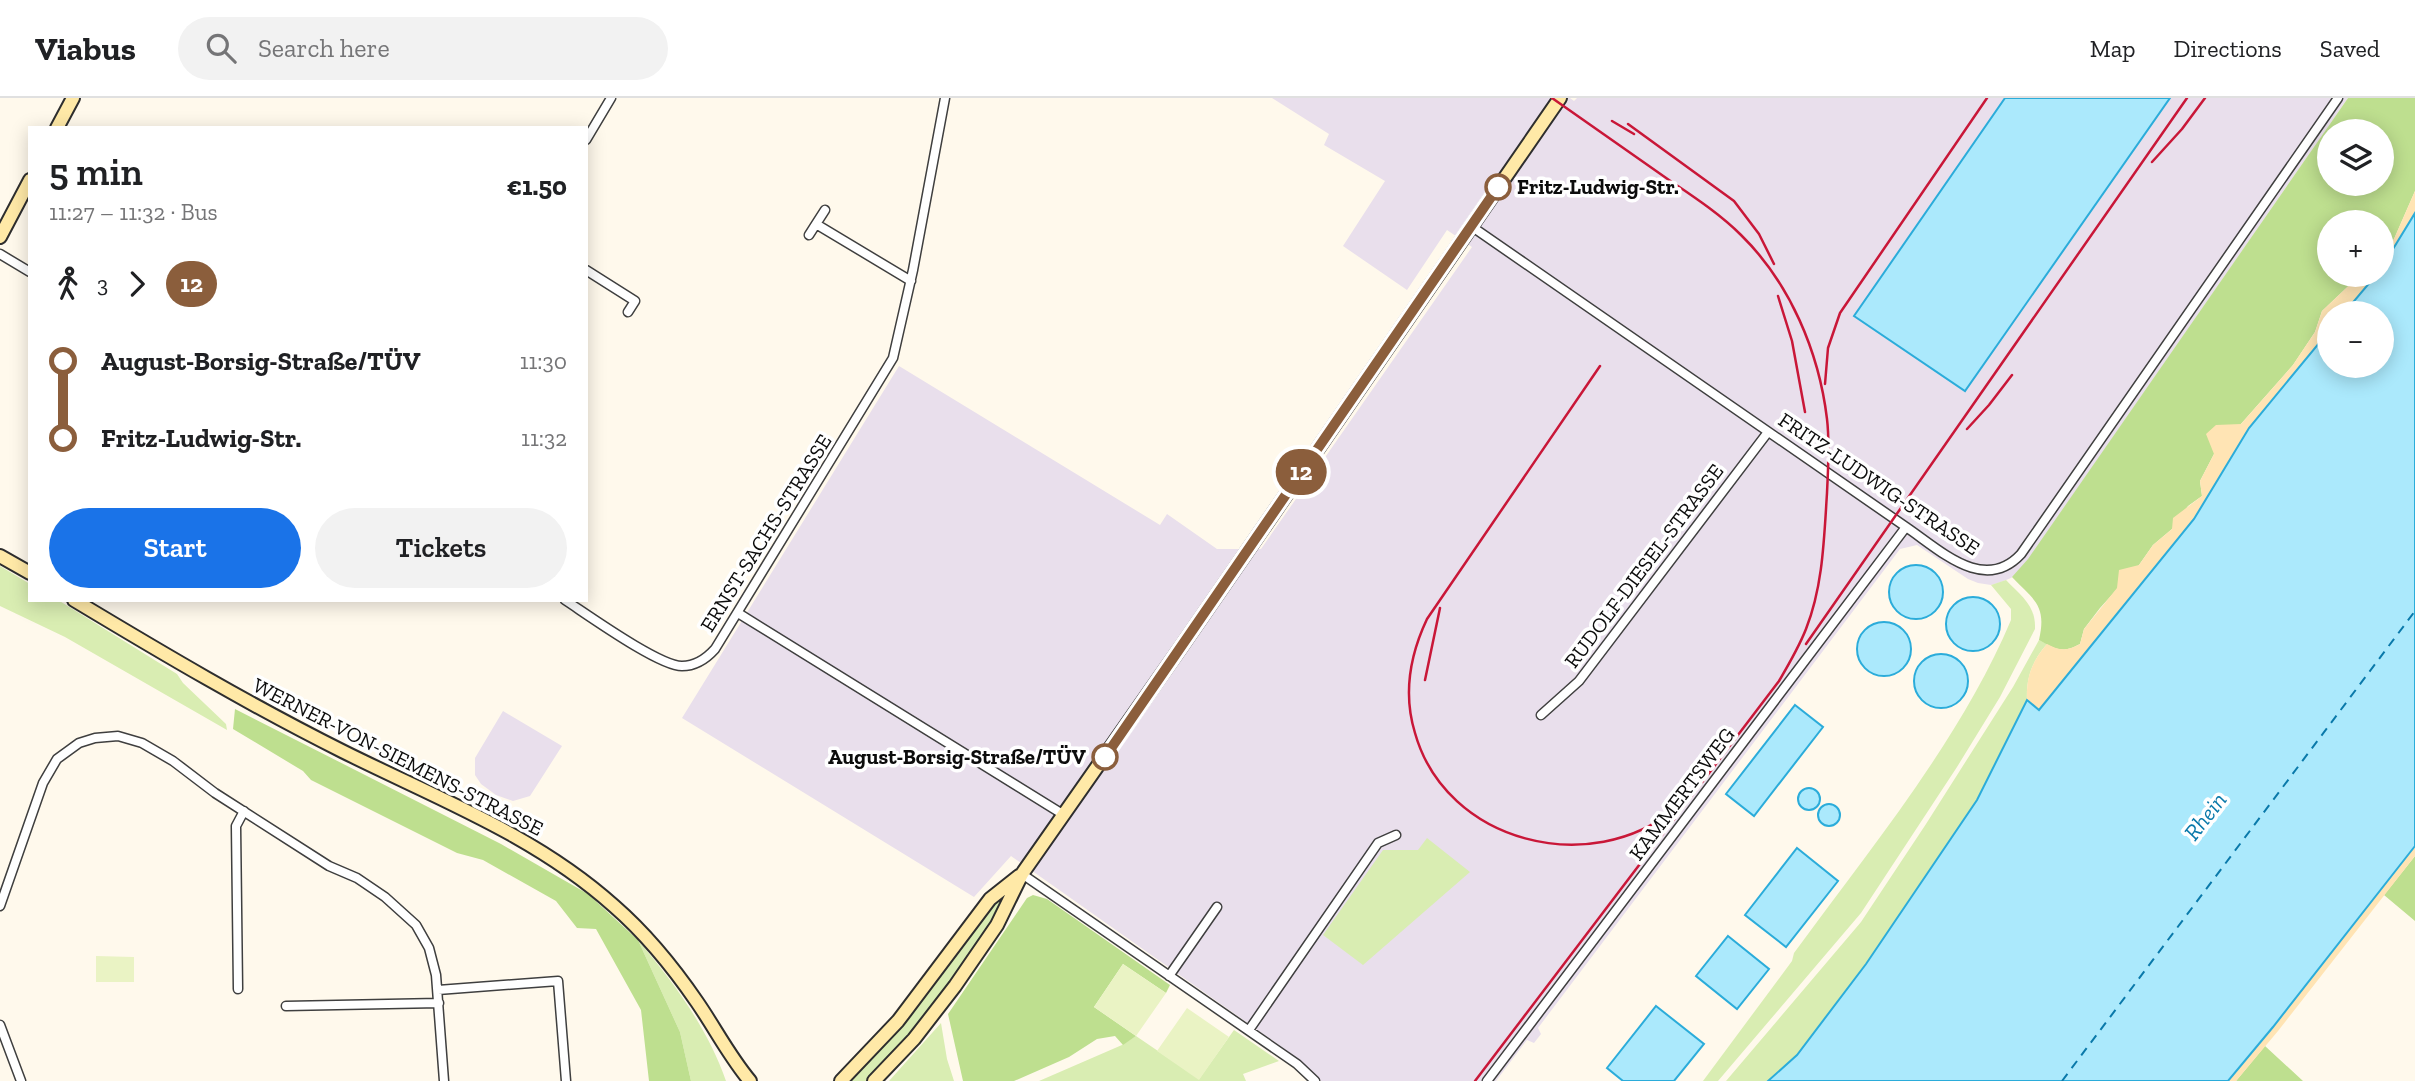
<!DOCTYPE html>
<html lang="en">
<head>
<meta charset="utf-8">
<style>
  :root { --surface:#fff; --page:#f2f2f2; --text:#202124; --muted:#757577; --line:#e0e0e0; --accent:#1a73e8 }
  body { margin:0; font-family:"Zilla Slab",serif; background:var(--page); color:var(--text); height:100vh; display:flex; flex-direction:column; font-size:26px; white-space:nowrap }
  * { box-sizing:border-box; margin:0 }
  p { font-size:23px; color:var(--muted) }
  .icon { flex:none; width:38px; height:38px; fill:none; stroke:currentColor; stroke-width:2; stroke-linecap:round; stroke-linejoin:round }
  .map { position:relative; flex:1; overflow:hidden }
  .side { position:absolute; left:28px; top:28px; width:560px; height:476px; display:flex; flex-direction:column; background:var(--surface); border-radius:0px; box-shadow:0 4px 18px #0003 }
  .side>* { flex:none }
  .badge { padding:0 14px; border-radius:23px; font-size:24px; line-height:46px }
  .buttons { position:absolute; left:2317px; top:21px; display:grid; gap:14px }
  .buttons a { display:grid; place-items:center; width:77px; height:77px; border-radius:50%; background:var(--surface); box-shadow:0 4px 18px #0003; font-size:35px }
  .map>.badge { position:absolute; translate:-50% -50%; box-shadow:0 0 0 4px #fff }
  .legs { display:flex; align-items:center; gap:10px; height:77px; padding:0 21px; font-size:23px }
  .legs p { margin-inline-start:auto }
  .summary { display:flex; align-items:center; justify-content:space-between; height:119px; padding:0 21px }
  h1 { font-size:38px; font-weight:600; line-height:52px }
  .action { display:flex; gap:14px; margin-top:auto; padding:14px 21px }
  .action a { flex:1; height:80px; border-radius:42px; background:var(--accent); color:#fff; font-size:28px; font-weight:600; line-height:80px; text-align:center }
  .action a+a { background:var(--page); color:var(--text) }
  ul { padding:0 21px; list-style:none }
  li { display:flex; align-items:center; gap:24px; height:77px; font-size:26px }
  li i { display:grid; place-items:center; width:10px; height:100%; margin:0 9px; background:currentColor }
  li i::after { content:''; width:18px; height:18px; margin:-9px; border:5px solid; border-radius:50%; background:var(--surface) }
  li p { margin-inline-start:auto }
  li:first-child i { background:linear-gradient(#0000 50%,currentColor 0) }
  li:last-child i { background:linear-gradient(currentColor 50%,#0000 0) }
  header { display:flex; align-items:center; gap:42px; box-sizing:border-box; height:98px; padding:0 35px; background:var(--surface); border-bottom:2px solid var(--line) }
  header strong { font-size:33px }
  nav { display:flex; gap:38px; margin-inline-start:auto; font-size:24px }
  .search { width:490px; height:63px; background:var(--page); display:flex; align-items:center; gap:18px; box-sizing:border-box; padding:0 24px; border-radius:38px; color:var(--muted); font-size:26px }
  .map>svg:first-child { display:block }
</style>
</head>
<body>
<header>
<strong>Viabus</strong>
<div class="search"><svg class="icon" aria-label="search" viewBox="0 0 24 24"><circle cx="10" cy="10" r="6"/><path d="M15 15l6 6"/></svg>Search here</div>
<nav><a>Map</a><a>Directions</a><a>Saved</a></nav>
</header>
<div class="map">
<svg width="2415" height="983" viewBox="0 0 2415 983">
  <rect width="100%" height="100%" fill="#fff9ec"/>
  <!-- industrial -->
  <path fill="#e9dfec" d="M 1272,0 L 1570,0 L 1574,3 L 1577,0 L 2005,0 L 1855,217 L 1954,286 L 2087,118 L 2170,0 L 2348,0 L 2021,472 L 2011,480 L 2001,484 L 1991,487 L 1978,485 L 1968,481 L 1917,447 L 1900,451 L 1538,930 L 1541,936 L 1534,945 L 1527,942 L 1496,983 L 1321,983 L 1300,962 L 1011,758 L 974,799 L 682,620 L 899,268 L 1160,427 L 1167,416 L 1217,451 L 1261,451 L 1472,149 L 1447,132 L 1407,192 L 1343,148 L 1385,83 L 1324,47 L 1329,36 Z
    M 503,613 L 562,648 L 530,698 L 513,703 L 496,697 L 481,686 L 475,677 L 475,660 Z"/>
  <!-- green -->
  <path fill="#d9edb2" d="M 0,468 L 30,486 L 30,502 L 58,502 L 177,576 L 183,585 L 226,626 L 227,632 L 65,539 L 0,508 Z
    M 2006,482 C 2021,498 2036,507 2035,531 L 2000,599 L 1957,669 L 1861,815 L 1718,983 L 1703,983 L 1792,863 L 1794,855 C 1870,751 1961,641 2011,522 L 2011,511 L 1991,487 Z
    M 2039,542 L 2047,546 C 2032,563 2026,580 2027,602 L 1977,702 L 1866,866 L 1797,957 L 1768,983 L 1726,983 L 1861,824 L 1926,726 L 2013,589 Z
    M 1427,740 L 1470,774 L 1363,867 L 1323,837 L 1383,752 L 1418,752 Z
    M 1002,797 L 1005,804 L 938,905 L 869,983 L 847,983 L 989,808 Z
    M 638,842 C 674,885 707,929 726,983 L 691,983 L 680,934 Z
    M 941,925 L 947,961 L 954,983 L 889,983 Z
    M 1234,932 L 1279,963 L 1243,976 L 1246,983 L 1039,983 L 1122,947 L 1136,938 L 1199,981 Z"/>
  <!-- forest -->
  <path fill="#bedf8f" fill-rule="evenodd" d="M 2348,0 L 2415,0 L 2415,93 L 2394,141 L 2382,155 L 2382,124 L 2329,124 L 2329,177 L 2360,177 L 2322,213 L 2315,234 L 2293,267 L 2240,327 L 2216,327 L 2214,356 L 2200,383 L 2202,398 L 2188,408 L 2172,431 L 2153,447 L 2139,467 L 2100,510 L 2084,531 L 2080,546 C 2062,556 2055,551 2039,542 C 2047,507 2034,502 2012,479 L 2028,461 ZM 2329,33 L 2382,33 L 2382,86 L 2329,86 Z
    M 235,611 L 501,746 L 588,796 L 638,842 L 680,934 L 691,983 L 649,983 L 641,912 L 596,831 L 577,830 L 556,803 L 483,762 L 457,755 L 311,682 L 303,673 L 233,631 Z
    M 2415,758 L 2415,823 L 2384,797 Z
    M 1033,797 L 1047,801 L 1170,887 L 1166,895 L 1123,866 L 1094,909 L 1136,938 L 1123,947 L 1115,938 L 1097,941 L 1069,959 L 1014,983 L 963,983 L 948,916 L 1027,800 Z
    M 2265,948 L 2303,983 L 2236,983 Z"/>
  <!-- sand -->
  <path fill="#ffe4b4" d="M 2415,93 L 2415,115 L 2382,169 L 2382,155 L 2394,141 Z
    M 2360,177 L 2376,177 L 2344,215 L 2329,215 L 2329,233 L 2249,330 L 2194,421 L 2039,613 L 2027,602 C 2026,579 2032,563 2047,546 C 2060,553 2067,553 2080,546 L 2084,531 L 2117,490 L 2119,472 L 2139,467 L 2153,447 L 2172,431 L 2173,420 L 2202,398 L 2200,383 L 2214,356 L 2206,336 L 2216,327 L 2241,326 L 2293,267 L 2315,234 L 2322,213 Z
    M 2415,748 L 2415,758 L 2278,933 L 2236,983 L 2228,983 Z"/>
  <!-- pitch -->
  <path fill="#eaf3c4" d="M 96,858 L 134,859 L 134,884 L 96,884 Z
    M 1123,866 L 1166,895 L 1136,938 L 1094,909 Z
    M 1187,910 L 1229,939 L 1199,982 L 1157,953 Z"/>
  <!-- water -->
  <path fill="#abe9fc" stroke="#2bacda" stroke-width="2" d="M 2005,0 L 2170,0 L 1965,293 L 1854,218 Z
    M 2415,115 L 2415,748 L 2273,929 L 2228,983 L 1768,983 L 1797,957 L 1866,866 L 1977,702 L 2027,602 L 2039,612 L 2194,421 L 2249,330 L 2329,233 L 2329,268 L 2382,268 L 2382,215 L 2344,215 L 2376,177 L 2382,177 L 2382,169 Z
    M1889 494a27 27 0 1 1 54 0a27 27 0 1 1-54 0Z
    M1946 526a27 27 0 1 1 54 0a27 27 0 1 1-54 0Z
    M1857 551a27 27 0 1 1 54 0a27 27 0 1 1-54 0Z
    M1914 583a27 27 0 1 1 54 0a27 27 0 1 1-54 0Z
    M 1795,607 L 1823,629 L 1754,718 L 1726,696 Z
    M1798 701a11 11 0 1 1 22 0a11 11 0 1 1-22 0Z
    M1818 717a11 11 0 1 1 22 0a11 11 0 1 1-22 0Z
    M 1797,750 L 1838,783 L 1786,849 L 1745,817 Z
    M 1728,838 L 1769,871 L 1737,911 L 1696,878 Z
    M 1656,908 L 1704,946 L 1674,983 L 1623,983 L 1607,970 Z"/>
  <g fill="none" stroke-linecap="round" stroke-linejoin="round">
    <!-- ferry -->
    <path stroke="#0a79aa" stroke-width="2" stroke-dasharray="9 7" stroke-linecap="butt" d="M 2062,983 L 2415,513"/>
    <defs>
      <path id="street" d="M 586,42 L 611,0
        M 825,112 L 816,126 L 911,183
        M 1471,128 L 1906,429 C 1940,452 1984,496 2021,456 L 2338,0
        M 809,137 L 816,126
        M 0,156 L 30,174
        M 586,172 L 635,203 L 628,214
        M 565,502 C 588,517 659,568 682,568 C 696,568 706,561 715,551 L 893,260 L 913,172 L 945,0
        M 738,515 L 1064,717
        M 1541,617 L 1579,583 L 1768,334
        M 1022,776 L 1297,966 L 1315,983
        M 0,808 L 43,685 L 57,661 L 79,645 L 95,640 L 118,638 L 142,645 L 173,663 L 215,695 L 329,768 L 357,780 L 385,799 L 416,827 L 429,850 L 436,877 L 444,983
        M 1169,878 L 1217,809
        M 238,891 L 236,728 L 244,713
        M 438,892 L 558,883 L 566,983
        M 286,908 L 439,905
        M 0,927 L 21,983
        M 1249,932 L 1378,745 L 1396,737
        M 1487,983 L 1906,429"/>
      <path id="secondary" d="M 57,30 L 73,0
        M 0,139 L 30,82
        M 0,458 L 30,475
        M 74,502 C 162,555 250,607 342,653 C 436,700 535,737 614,808 C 645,835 673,869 697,904 C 715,930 729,958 750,983
        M 841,983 L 898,923 L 990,801 L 1019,778
        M 874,983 L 914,941 L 955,888 L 997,827 L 1022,776 L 1181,549 L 1560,0"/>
    </defs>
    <!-- street casing -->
    <use href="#street" stroke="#3f3f3f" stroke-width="11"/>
    <!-- secondary casing -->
    <use href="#secondary" stroke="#2e2e2e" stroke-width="16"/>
    <!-- street -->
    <use href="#street" stroke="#fff" stroke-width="8"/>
    <!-- secondary -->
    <use href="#secondary" stroke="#ffe9a7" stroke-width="12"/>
    <!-- rail -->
    <path stroke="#c91738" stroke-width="2.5" d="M 1612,23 L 1634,36
      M 1628,26 L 1734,103 L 1759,136 L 1774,166
      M 2152,64 L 2182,31 L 2205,0
      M 1778,198 L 1792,243 L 1805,314
      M 1600,268 L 1427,521 C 1410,557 1403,596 1415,635 C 1446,745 1591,781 1676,710
      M 1825,286 L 1828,250 L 1840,215 L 1987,0
      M 1967,331 L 1989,307 L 2012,277
      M 1806,546 L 2187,0
      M 1425,582 L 1440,510
      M 1475,983 L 1779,583 C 1789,566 1799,549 1806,531 C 1823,488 1824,441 1827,395 C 1828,371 1830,346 1827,321 C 1819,254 1790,185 1741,137 C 1720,116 1694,99 1669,82 C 1630,55 1591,27 1552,0"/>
  </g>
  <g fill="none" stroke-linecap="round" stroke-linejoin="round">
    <defs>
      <path id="line-1" d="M 1105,659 L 1498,89"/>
    </defs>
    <!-- line-1 casing -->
    <use href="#line-1" stroke="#fff" stroke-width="16"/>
    <!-- line-1 -->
    <use href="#line-1" stroke="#8b5e3c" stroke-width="10"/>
  </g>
  <!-- markers -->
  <g fill="#fff" stroke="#8b5e3c" stroke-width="3.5">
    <circle cx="1498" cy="89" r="12"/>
    <circle cx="1105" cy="659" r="12"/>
  </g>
  <g text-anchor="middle" stroke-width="7" stroke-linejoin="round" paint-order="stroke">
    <!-- stop labels -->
    <g font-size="21" font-weight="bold" fill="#0c0c0c" stroke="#fff" text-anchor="start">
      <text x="1517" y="96">Fritz-Ludwig-Str.</text>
      <text x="1086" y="666" text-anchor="end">August-Borsig-Straße/TÜV</text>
    </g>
    <!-- street labels -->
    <g font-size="21" fill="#0c0c0c" stroke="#fff">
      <text transform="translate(1879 386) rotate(34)" y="7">FRITZ-LUDWIG-STRASSE</text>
      <text transform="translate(766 435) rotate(-58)" y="7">ERNST-SACHS-STRASSE</text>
      <text transform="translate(1644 468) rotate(-53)" y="7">RUDOLF-DIESEL-STRASSE</text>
      <text transform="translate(398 659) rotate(27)" y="7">WERNER-VON-SIEMENS-STRASSE</text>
      <text transform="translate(1682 696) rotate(-53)" y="7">KAMMERTSWEG</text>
    </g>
    <!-- water labels -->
    <g font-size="23" font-style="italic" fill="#0a79aa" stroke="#fff">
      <text transform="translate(2205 718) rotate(-52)" y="8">Rhein</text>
    </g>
  </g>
</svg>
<div class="buttons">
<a><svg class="icon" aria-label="layers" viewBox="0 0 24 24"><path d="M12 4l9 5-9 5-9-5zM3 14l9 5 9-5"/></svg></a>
<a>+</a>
<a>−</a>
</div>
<b class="badge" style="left:1301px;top:374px;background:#8b5e3c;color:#fff">12</b>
<section class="side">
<div class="summary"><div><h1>5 min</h1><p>11:27 – 11:32 · Bus</p></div><b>€1.50</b></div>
<div class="legs"><svg class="icon" aria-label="walk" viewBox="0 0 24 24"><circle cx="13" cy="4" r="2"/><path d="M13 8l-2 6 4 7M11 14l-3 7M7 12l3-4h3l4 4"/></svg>3<svg class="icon" aria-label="forward" viewBox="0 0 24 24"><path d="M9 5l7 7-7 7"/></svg><b class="badge" style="background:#8b5e3c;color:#fff">12</b></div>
<ul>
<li><i style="color:#8b5e3c"></i><b>August-Borsig-Straße/TÜV</b><p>11:30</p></li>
<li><i style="color:#8b5e3c"></i><b>Fritz-Ludwig-Str.</b><p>11:32</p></li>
</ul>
<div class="action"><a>Start</a><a>Tickets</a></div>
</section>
</div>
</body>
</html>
